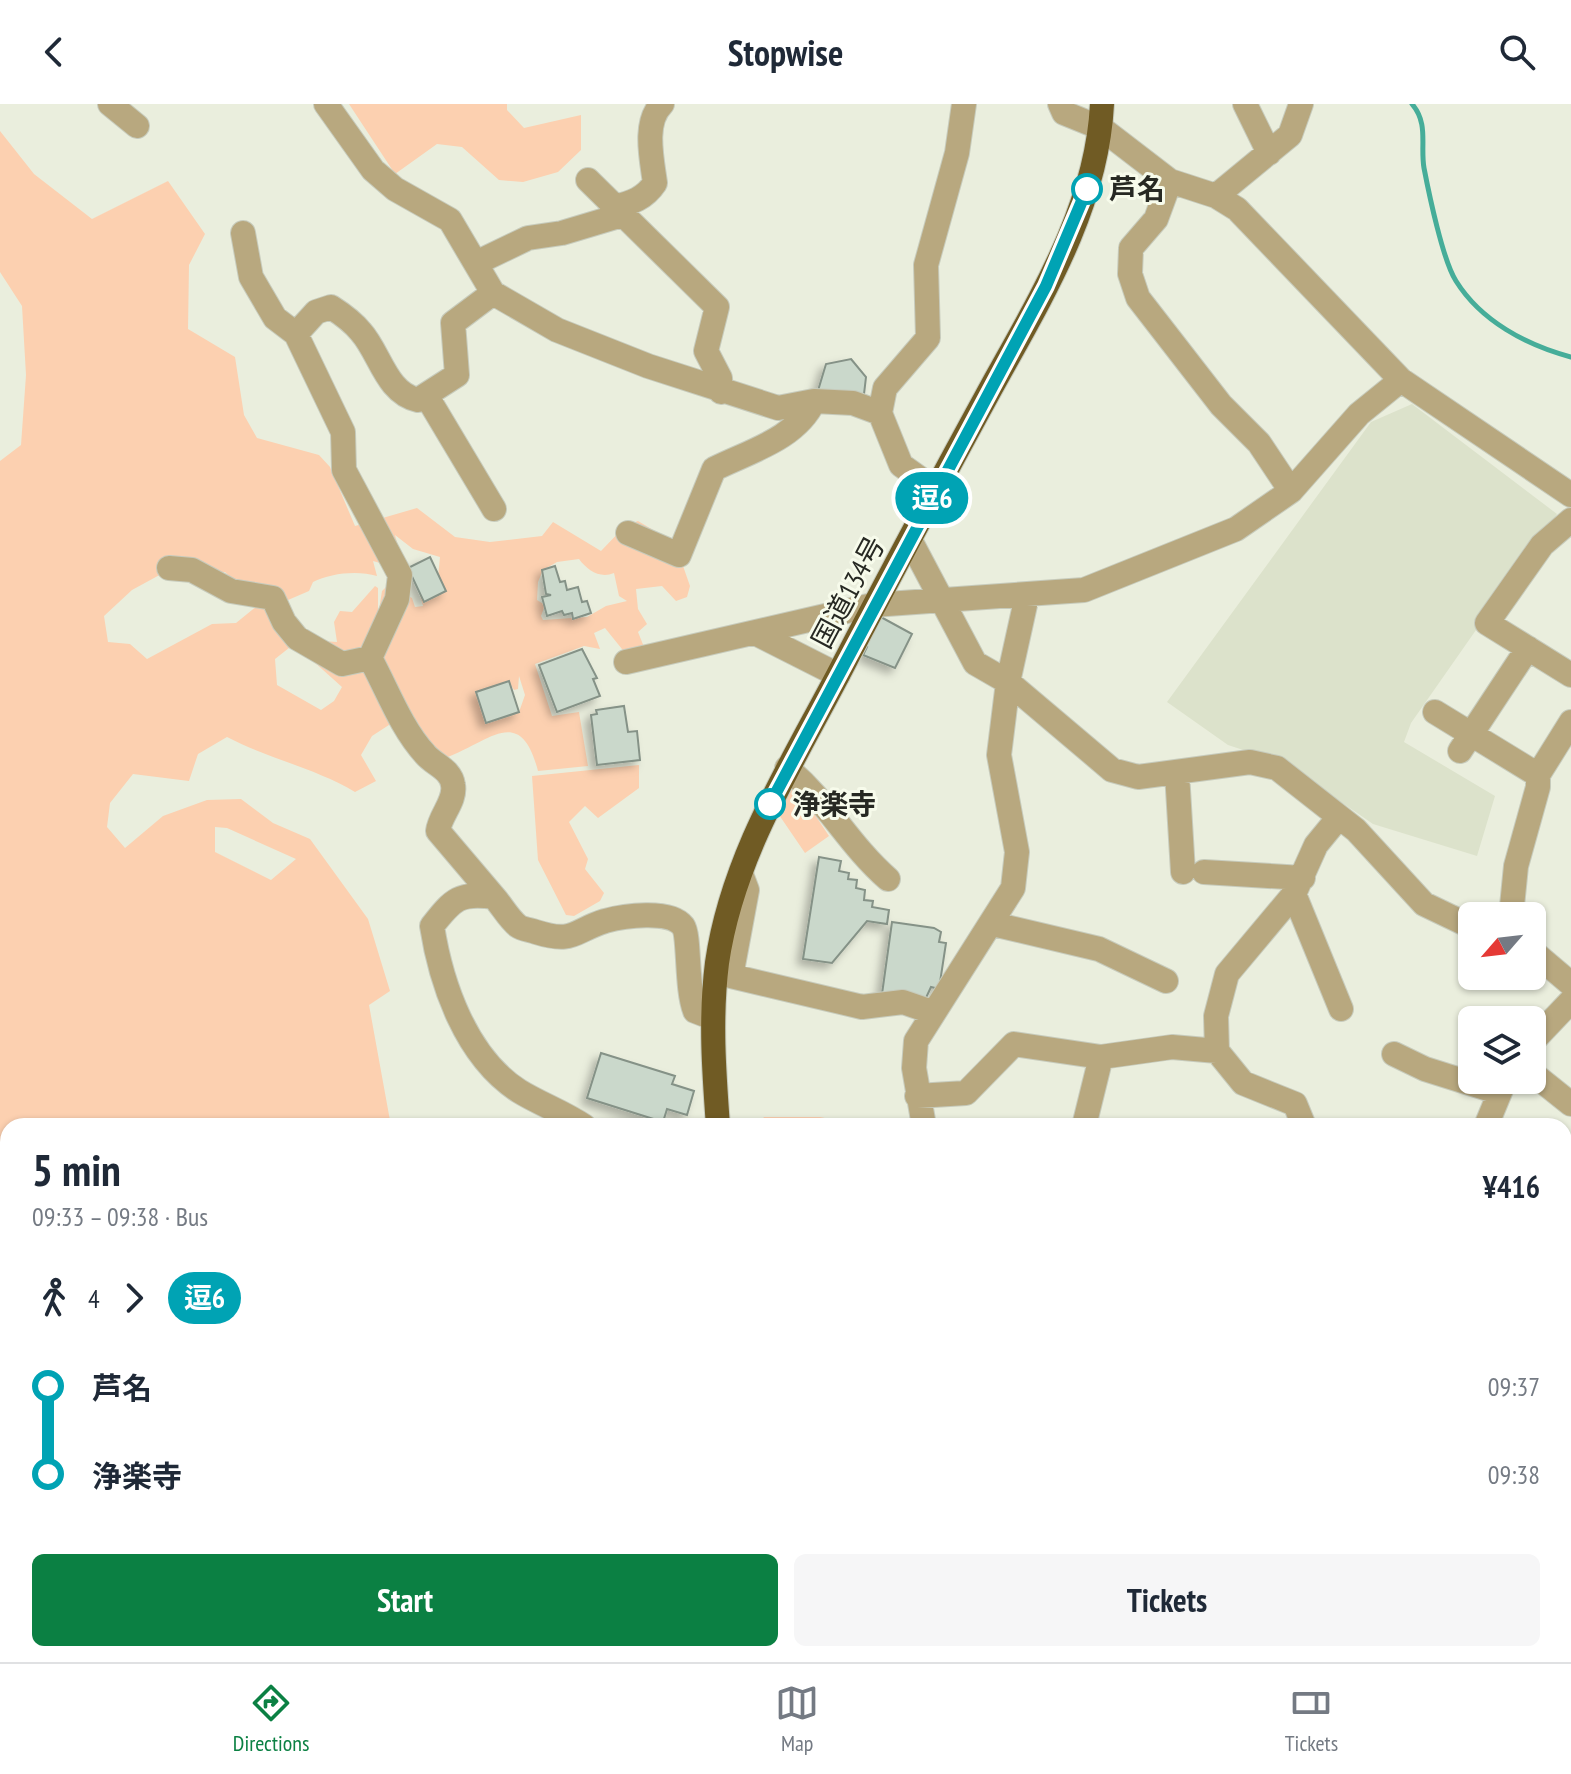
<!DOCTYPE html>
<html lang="en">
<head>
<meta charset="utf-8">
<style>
  :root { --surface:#fff; --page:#f6f6f7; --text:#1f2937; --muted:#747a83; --line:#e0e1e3; --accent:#0b8043 }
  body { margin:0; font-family:"PT Sans Narrow","Noto Sans JP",sans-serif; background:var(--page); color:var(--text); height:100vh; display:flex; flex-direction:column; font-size:30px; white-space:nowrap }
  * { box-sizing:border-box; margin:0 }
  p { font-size:26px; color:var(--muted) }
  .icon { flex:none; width:44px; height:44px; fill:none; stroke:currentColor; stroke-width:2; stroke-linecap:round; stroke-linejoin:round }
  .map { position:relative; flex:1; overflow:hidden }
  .side { position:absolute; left:0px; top:1014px; width:1572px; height:544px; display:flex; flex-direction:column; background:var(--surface); border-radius:24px 24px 0 0; box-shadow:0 2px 6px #0004 }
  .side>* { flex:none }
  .badge { padding:0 16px; border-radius:26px; font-size:28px; line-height:52px }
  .needle { width:52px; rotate:242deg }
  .buttons { position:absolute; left:1458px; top:798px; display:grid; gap:16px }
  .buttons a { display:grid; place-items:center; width:88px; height:88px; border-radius:12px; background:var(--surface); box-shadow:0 2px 6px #0004; font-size:40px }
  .map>.badge { position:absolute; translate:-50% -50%; box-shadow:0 0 0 4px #fff }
  .legs { display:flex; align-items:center; gap:12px; height:88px; padding:0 32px; font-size:26px }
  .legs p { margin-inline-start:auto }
  .head { display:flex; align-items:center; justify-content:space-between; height:136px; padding:0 32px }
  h1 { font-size:44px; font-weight:800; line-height:60px }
  .button { display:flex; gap:16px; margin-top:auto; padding:16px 32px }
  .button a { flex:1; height:92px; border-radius:12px; background:var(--accent); color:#fff; font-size:32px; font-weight:800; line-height:92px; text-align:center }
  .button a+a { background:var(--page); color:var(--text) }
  ul { padding:0 32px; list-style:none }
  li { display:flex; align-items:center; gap:28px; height:88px; font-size:30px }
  li i { display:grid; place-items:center; width:12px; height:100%; margin:0 10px; background:currentColor }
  li i::after { content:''; width:20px; height:20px; margin:-10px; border:6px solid; border-radius:50%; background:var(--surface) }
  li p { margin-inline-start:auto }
  li:first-child i { background:linear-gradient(#0000 50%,currentColor 0) }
  li:last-child i { background:linear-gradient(currentColor 50%,#0000 0) }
  header { display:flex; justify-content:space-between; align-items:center; height:104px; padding:0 32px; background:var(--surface); font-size:36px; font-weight:800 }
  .tab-bar { display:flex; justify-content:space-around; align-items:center; height:112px; border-top:2px solid var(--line); background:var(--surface); font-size:22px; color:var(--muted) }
  .tab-bar a { display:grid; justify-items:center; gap:4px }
  .tab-bar .current { color:var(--accent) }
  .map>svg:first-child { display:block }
</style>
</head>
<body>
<header><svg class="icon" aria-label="back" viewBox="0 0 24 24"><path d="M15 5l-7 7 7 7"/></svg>Stopwise<svg class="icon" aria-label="search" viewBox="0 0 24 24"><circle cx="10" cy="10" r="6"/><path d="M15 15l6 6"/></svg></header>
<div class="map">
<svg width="1571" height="1558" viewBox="0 0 1571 1558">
  <defs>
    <filter id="shadow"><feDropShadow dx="-5.5" dy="5.5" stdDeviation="4" flood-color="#0004"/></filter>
  </defs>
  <rect width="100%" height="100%" fill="#eaeedd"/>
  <!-- built -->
  <path fill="#dce2cb" d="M 1412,300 L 1557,410 L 1411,619 L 1404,638 L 1495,692 L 1477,752 L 1373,720 L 1286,660 L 1228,641 L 1167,598 L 1371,318 Z"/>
  <!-- green -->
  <path fill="#fcd0b0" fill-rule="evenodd" d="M 349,0 L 507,0 L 507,6 L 524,24 L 581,11 L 581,46 L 558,68 L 523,78 L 499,76 L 462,43 L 437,40 L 395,70 Z
    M 0,27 L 34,70 L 92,115 L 168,77 L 205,130 L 189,161 L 188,225 L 235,253 L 244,311 L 257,334 L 319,351 L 330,363 L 355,422 L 417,404 L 455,433 L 490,438 L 542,432 L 553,418 L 601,447 L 625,422 L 638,417 L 675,439 L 690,482 L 687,493 L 676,497 L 662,482 L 636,485 L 638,505 L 647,520 L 638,528 L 644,543 L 626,550 L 605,524 L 594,529 L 600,545 L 584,542 L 535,560 L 552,612 L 579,608 L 588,662 L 538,667 C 520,599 490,638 445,654 L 392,619 L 372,632 L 361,651 L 376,677 L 355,688 C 315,664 269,655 227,633 L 198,650 L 189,677 L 133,670 L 110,699 L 107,723 L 125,744 L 163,712 L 207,696 L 241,695 L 273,719 L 310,735 L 368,815 L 390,887 L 369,901 L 391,1022 L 8,1022 L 8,1179 L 0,1180 L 0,357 L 21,341 L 26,271 L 22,202 L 0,168 ZM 395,431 L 413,445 L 440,453 L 438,473 L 418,483 L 423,502 L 415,503 L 412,494 L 389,480 L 382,487 L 378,512 L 378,484 L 375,482 L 352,508 L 340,507 L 334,518 L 337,538 L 323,537 L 289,521 L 286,511 L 288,496 L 309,487 L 313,478 C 330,469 358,466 377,472 L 373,457 L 387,461 L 400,449 ZM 579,455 C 587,466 600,475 614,469 L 619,492 L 627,497 L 606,502 L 587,513 L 543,516 L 541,512 L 545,501 L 537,496 L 538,478 L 543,466 L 557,458 ZM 165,468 L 225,468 L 258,501 L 236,519 L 212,520 L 147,555 L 130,540 L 108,538 L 104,512 L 132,486 ZM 294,540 L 342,583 L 334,597 L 321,606 L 277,581 L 275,555 ZM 519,572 L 525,591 L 519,608 L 486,619 L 476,589 L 509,578 L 514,586 L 518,585 ZM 215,723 L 227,724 L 296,755 L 271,776 L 215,748 Z
    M 639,661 L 639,684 L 598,714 L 585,702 L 569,718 L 588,755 L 585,765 L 604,789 L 600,797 L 574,812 L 566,811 L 538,756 L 532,672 Z
    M 791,675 L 829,732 L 805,749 L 775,705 Z
    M 764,1013 L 820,1013 L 864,1022 L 758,1022 Z
    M 8,1435 L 8,1550 L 166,1550 L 176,1558 L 0,1558 L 0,1438 Z
    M 467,1550 L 550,1550 L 547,1558 L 468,1558 Z
    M 678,1550 L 838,1550 L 839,1558 L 679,1558 Z"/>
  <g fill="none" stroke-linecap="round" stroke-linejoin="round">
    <!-- stream -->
    <path stroke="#46ad99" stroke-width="5" d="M 1412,0 C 1429,20 1420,41 1424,64 C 1429,90 1443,157 1456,177 C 1481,217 1526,241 1571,253"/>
    <!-- river -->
    <path stroke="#53e6cc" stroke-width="32" d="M 0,1163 L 8,1161
      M 451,1558 L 452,1550"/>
  </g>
  <!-- building -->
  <path fill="#cad8cb" stroke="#859287" stroke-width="2" filter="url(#shadow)" d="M 851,255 L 866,273 L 864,290 L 817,290 L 826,260 Z
    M 430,453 L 446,487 L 424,498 L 408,464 Z
    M 555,462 L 560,478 L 565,477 L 567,486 L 578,483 L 582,498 L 587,497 L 591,509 L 573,515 L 572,509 L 564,511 L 562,507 L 547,512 L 542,493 L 551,491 L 546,490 L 542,466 Z
    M 879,512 L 912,530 L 895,564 L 863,551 L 867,543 L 863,541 Z
    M 582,545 L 597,574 L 593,575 L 600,592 L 557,608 L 539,561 Z
    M 509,577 L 519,608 L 486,619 L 476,588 Z
    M 624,602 L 628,628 L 637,627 L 640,656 L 597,661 L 591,611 L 597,610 L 596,606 Z
    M 819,753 L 841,757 L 839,767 L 849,769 L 848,775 L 857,776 L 856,784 L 865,786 L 864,796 L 873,797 L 872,803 L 889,806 L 887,820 L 867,817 L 832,859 L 803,855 Z
    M 892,818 L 934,824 L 941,828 L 939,838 L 946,839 L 939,885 L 931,883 L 925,896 L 882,890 Z
    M 601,949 L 675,972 L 672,980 L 694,987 L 687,1011 L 667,1005 L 663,1018 L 587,994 Z"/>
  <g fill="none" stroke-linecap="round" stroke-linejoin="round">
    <defs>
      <path id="minor" d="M 110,0 L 137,22
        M 326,0 L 373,66 L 395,85 L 450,116 L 493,189 L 557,226 L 648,262 L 778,304 L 814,297 L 853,299 L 880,309 L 901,361 L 936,386
        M 1060,0 L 1064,9 L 1101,24 L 1170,77 L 1216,92 L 1237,105 L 1401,276 L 1571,391
        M 1245,0 L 1269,49
        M 588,76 L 717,203 L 706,247 L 720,274 L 721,288
        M 1170,77 L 1156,115 L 1131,144 L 1130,170 L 1138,194 L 1221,301 L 1259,339 L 1291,387
        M 1216,92 L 1290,31 L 1301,0
        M 614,103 C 632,99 645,94 655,79 C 652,56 643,18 662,0
        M 243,129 L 251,173 L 275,214 L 296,230 L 343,328 L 344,366 L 400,471 L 397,495 L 370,554
        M 476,159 L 528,134 L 562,129 L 622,111
        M 296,230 L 316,208 L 331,203 C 342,210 353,218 361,228 C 380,249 386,289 418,296 L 457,271 L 453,219 L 493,189
        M 426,291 L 494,405
        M 880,309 L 885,284 L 928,234 L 926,161 L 957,49 L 964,0
        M 1571,416 L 1542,441 L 1487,519 L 1571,571
        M 628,429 L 679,451 L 714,365 C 750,347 796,335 814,297
        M 910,436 L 975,559 L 1008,578 L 1112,666 L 1138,673 L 1250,658 L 1277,664 L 1356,726 L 1424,800 L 1472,823
        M 169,464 L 192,466 L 231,487 L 273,494 L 284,518 L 297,534 L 342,560 L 370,554
        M 755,529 L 838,571
        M 370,554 C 387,585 401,624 425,650 C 434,661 451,665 453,681 C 456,697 440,711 438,727 L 494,793
        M 626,558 L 873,501 L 1084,486 L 1236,425 L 1291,387 L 1359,310 L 1401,276
        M 1435,608 L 1538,671
        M 1460,647 L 1528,544
        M 787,664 C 828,698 848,740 888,775
        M 1177,669 L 1183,768
        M 1204,768 L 1303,774
        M 741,770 L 747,786 L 731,872 L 862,903 L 903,898 L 932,908
        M 1294,790 L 1341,905
        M 1511,812 L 1516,762 L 1538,683 L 1538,671 L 1571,618
        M 993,820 L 1099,845 L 1166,877
        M 1532,847 L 1571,880
        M 1532,938 L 1571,897
        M 1394,950 L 1425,965 L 1498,988
        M 1532,969 L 1571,1000
        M 917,992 L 966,989 L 1014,940 L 1101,953 L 1172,943 L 1217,947
        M 584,1022 C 563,1008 540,1000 519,987 C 466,953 441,880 432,822 C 453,795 460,788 494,793 C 502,802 509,815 518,822 C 522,825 530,826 536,828 C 574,840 573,827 605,817 C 623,812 670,805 683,822 C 690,832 686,884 695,907 L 713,914
        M 924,1022 L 914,964 L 916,937 L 1013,784 L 1017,748 L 999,651 L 1008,578 L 1027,492
        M 1084,1022 L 1101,953
        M 1304,1022 L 1295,1000 L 1243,979 L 1217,947 L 1216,912 L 1227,870 L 1294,790 L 1316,741 L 1339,713
        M 1486,1022 L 1505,976
        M 1564,1095 L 1571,1093
        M 1564,1207 L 1571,1216
        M 0,1257 L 8,1256
        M 0,1358 L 8,1346
        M 340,1550 L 348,1558
        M 1011,1550 L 1017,1558
        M 1424,1550 L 1424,1558
        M 1483,1550 L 1488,1558
        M 1160,1558 L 1173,1550"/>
      <path id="highway" d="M 718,1022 C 714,968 710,914 717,859 C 732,754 790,663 838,571 C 888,475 939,379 991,284 C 1040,195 1097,104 1102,0
        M 862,1550 L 865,1558"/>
    </defs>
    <!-- minor casing -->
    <use href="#minor" stroke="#c7cbbc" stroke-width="26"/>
    <!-- highway casing -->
    <use href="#highway" stroke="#c7cbbc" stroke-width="26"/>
    <!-- minor -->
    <use href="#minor" stroke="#b8a87f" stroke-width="24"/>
    <!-- highway -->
    <use href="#highway" stroke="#705b24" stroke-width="24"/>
  </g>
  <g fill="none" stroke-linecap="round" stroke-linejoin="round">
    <defs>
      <path id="line-1" d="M 770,700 L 1046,182 L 1087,85"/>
    </defs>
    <!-- line-1 casing -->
    <use href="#line-1" stroke="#fff" stroke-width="18"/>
    <!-- line-1 -->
    <use href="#line-1" stroke="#00a3b4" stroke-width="12"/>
  </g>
  <!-- markers -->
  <g fill="#fff" stroke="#00a3b4" stroke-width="4">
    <circle cx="1087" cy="85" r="14"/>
    <circle cx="770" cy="700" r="14"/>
  </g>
  <g text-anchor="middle" stroke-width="6" stroke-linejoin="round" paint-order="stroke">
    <!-- stop labels -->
    <g font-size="28" font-weight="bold" fill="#272923" stroke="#f7fbeb" text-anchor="start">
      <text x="1109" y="95">芦名</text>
      <text x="792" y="710">浄楽寺</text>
    </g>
    <!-- street labels -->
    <g font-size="28" fill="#272923" stroke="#f7fbeb">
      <text transform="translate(848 488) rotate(-62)" y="10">国道134号</text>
    </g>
  </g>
</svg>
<div class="buttons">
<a><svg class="needle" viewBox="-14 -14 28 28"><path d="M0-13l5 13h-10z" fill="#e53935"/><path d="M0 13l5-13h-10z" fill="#747a83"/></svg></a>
<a><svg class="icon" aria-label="layers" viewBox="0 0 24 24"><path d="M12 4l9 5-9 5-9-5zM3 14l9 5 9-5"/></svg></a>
</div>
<b class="badge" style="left:932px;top:394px;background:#00a3b4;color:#fff">逗6</b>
<section class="side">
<div class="head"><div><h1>5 min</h1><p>09:33 – 09:38 · Bus</p></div><b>¥416</b></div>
<div class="legs"><svg class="icon" aria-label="walk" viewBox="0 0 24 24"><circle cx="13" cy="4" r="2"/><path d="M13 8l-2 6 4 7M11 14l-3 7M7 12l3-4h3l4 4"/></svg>4<svg class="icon" aria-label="forward" viewBox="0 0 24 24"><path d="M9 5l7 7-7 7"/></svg><b class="badge" style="background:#00a3b4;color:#fff">逗6</b></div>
<ul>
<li><i style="color:#00a3b4"></i><b>芦名</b><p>09:37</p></li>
<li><i style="color:#00a3b4"></i><b>浄楽寺</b><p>09:38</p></li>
</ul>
<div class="button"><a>Start</a><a>Tickets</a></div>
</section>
</div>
<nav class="tab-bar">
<a class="current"><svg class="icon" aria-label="directions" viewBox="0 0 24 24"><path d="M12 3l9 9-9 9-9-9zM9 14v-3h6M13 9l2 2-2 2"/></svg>Directions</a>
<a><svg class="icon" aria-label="map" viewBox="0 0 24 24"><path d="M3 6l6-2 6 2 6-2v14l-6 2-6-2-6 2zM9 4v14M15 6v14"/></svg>Map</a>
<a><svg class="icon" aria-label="tickets" viewBox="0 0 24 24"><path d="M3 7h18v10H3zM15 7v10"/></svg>Tickets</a>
</nav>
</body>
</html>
